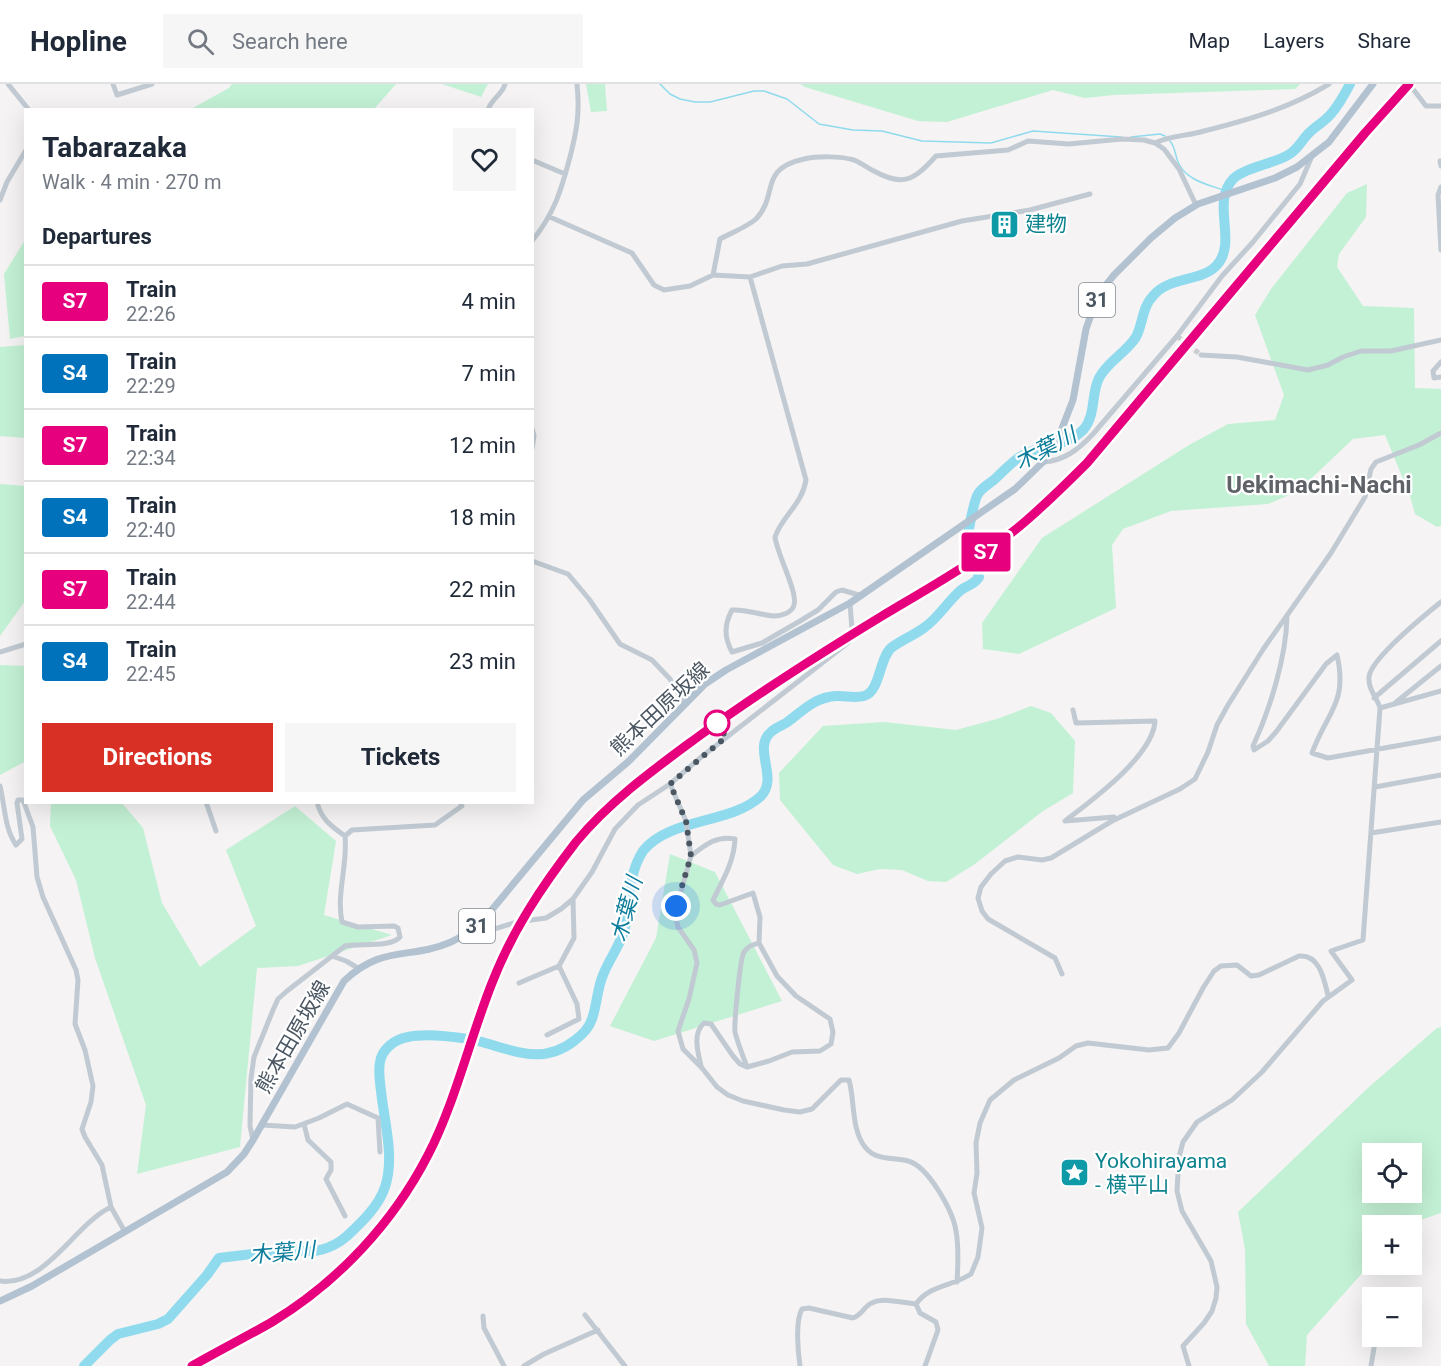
<!DOCTYPE html>
<html lang="en">
<head>
<meta charset="utf-8">
<style>
  :root { --surface:#fff; --page:#f6f6f7; --text:#1f2937; --muted:#747a83; --line:#e0e1e3; --accent:#d93025 }
  body { margin:0; font-family:Roboto,"Noto Sans JP",sans-serif; background:var(--page); color:var(--text); height:100vh; display:flex; flex-direction:column; font-size:22px; white-space:nowrap }
  * { box-sizing:border-box; margin:0 }
  p { font-size:20px; color:var(--muted) }
  .icon { flex:none; width:33px; height:33px; fill:none; stroke:currentColor; stroke-width:2; stroke-linecap:round; stroke-linejoin:round }
  .map { position:relative; flex:1; overflow:hidden }
  .side { position:absolute; left:24px; top:24px; width:510px; height:696px; display:flex; flex-direction:column; background:var(--surface); border-radius:0px; box-shadow:0 6px 24px #0002 }
  .side>* { flex:none }
  .badge { padding:0 12px; border-radius:4px; font-size:21px; line-height:39px }
  .controls { position:absolute; left:1362px; top:1059px; display:grid; gap:12px }
  .controls a { display:grid; place-items:center; width:60px; height:60px; border-radius:0px; background:var(--surface); box-shadow:0 6px 24px #0002; font-size:30px }
  .you { position:absolute; width:30px; height:30px; margin:-15px; border:4px solid #fff; border-radius:50%; background:#1a73e8; box-shadow:0 0 0 9px #1a73e833 }
  .map>.badge { position:absolute; translate:-50% -50%; box-shadow:0 0 0 3px #fff }
  h2 { padding:0 18px; font-size:22px; line-height:54px }
  .round { display:grid; place-items:center; flex:none; width:63px; height:63px; border-radius:0px; background:var(--page) }
  .overview { display:flex; align-items:center; justify-content:space-between; height:102px; padding:0 18px }
  h1 { font-size:28px; font-weight:700; line-height:45px }
  .button { display:flex; gap:12px; margin-top:auto; padding:12px 18px }
  .button a { flex:1; height:69px; border-radius:0px; background:var(--accent); color:#fff; font-size:24px; font-weight:700; line-height:69px; text-align:center }
  .button a+a { background:var(--page); color:var(--text) }
  ul { padding:0; list-style:none }
  li { display:flex; align-items:center; gap:18px; height:72px; padding:0 18px; border-top:2px solid var(--line) }
  li div { flex:1 }
  li b { display:block; font-size:22px }
  li em { font-style:normal }
  li .badge { min-width:66px; font-weight:700; text-align:center }
  header { display:flex; align-items:center; gap:36px; box-sizing:border-box; height:84px; padding:0 30px; background:var(--surface); border-bottom:2px solid var(--line) }
  header strong { font-size:28px }
  nav { display:flex; gap:33px; margin-inline-start:auto; font-size:21px }
  .search { width:420px; height:54px; background:var(--page); display:flex; align-items:center; gap:15px; box-sizing:border-box; padding:0 21px; border-radius:0px; color:var(--muted); font-size:22px }
  .map>svg:first-child { display:block }
</style>
</head>
<body>
<header>
<strong>Hopline</strong>
<div class="search"><svg class="icon" aria-label="search" viewBox="0 0 24 24"><circle cx="10" cy="10" r="6"/><path d="M15 15l6 6"/></svg>Search here</div>
<nav><a>Map</a><a>Layers</a><a>Share</a></nav>
</header>
<div class="map">
<svg width="1441" height="1282" viewBox="0 0 1441 1282">
  <rect width="100%" height="100%" fill="#f5f3f3"/>
  <!-- green -->
  <path fill="#c3f1d5" fill-rule="evenodd" d="M 232,0 L 396,0 L 374,25 L 217,25 L 218,22 L 216,25 L 191,25 L 229,4 Z
    M 442,0 L 488,0 L 481,13 Z
    M 586,0 L 605,0 L 607,27 L 591,28 Z
    M 800,0 L 1300,0 L 1295,5 L 1114,11 L 1085,14 L 1053,6 L 947,38 L 918,37 L 805,3 Z
    M 1367,100 L 1366,133 L 1339,170 L 1337,183 L 1363,222 L 1414,224 L 1415,304 L 1441,305 L 1441,442 L 1437,443 L 1415,430 L 1410,412 L 1385,351 L 1353,355 L 1298,407 L 1268,420 L 1171,427 L 1123,445 L 1112,461 L 1116,524 L 1019,570 L 983,565 L 982,539 L 1042,454 L 1189,361 L 1228,340 L 1275,336 L 1284,311 L 1255,231 L 1271,205 L 1347,109 Z
    M 25,156 L 25,252 L 10,255 L 4,190 Z
    M 25,261 L 25,354 L 0,352 L 0,263 Z
    M 0,400 L 26,402 L 25,517 L 0,552 Z
    M 0,581 L 25,582 L 26,677 L 0,691 Z
    M 1031,622 L 1051,629 L 1075,657 L 1073,709 L 1043,727 L 975,780 L 946,798 L 928,797 L 902,786 L 880,785 L 857,790 L 833,781 L 780,716 L 779,689 L 823,642 L 884,638 L 956,646 L 1000,634 Z
    M 51,719 L 122,719 L 143,744 L 162,819 L 200,883 L 256,842 L 226,766 L 295,722 L 336,757 L 324,831 L 392,851 L 298,882 L 257,884 L 240,1063 L 137,1090 L 146,1021 L 95,874 L 76,796 L 50,742 Z
    M 670,770 L 715,788 L 782,917 L 654,957 L 610,942 L 656,854 Z
    M 1441,943 L 1441,1129 L 1406,1141 L 1372,1142 L 1372,1178 L 1307,1251 L 1305,1282 L 1269,1282 L 1246,1240 L 1245,1165 L 1238,1128 L 1369,1003 L 1437,944 ZM 1372,1070 L 1412,1070 L 1412,1108 L 1372,1108 Z"/>
  <g fill="none" stroke-linecap="round" stroke-linejoin="round">
    <!-- stream -->
    <path stroke="#90daee" stroke-width="1.5" d="M 660,0 L 670,10 L 680,15 L 695,18 L 710,18 L 754,7 L 764,7 L 787,15 L 819,40 L 853,46 L 882,47 L 922,57 L 991,59 L 1033,47 L 1121,53
      M 1131,53 L 1160,50 L 1165,52
      M 1170,57 C 1176,64 1175,73 1179,80 C 1187,97 1210,101 1226,107"/>
    <!-- river -->
    <path stroke="#90daee" stroke-width="10" d="M 84,1282 L 110,1256 L 118,1250 L 158,1240 L 168,1235 L 207,1191 L 219,1174 L 294,1165 C 312,1171 332,1165 347,1152 C 361,1139 379,1122 385,1103 C 395,1073 384,1037 381,1007 C 380,998 378,987 380,978 C 382,965 395,955 408,953 C 427,949 462,953 482,958 C 514,967 543,981 574,957 C 581,952 589,944 592,935 C 597,921 597,905 603,891 C 610,873 623,858 626,839 C 630,815 629,788 643,767 C 668,734 732,740 761,712 C 779,694 752,664 771,648 C 775,644 781,642 786,639 C 800,629 812,616 829,613 C 840,610 853,615 864,612 C 880,608 879,575 891,564 C 901,556 915,551 925,543 C 939,533 948,517 961,506 C 968,501 974,501 979,493 C 976,482 970,470 968,458 C 967,451 974,416 978,410 C 983,402 992,399 998,392 C 1010,381 1018,371 1035,366 C 1052,361 1071,359 1084,345 C 1096,330 1091,310 1099,294 C 1108,277 1126,269 1136,253 C 1143,240 1142,223 1153,212 C 1169,192 1202,198 1217,181 C 1238,157 1210,118 1234,94 C 1247,83 1273,80 1288,71 C 1298,66 1302,55 1310,48 C 1315,43 1322,39 1327,34 C 1337,25 1344,11 1350,0"/>
    <!-- minor-tunnel -->
    <path stroke="#caccce" stroke-width="5" stroke-dasharray="5 2.5" stroke-linecap="butt" d="M 1408,0 L 1413,5
      M 1177,252 L 1201,271"/>
    <!-- minor -->
    <path stroke="#c1cad2" stroke-width="5" d="M 8,0 L 29,26
      M 113,0 L 117,11 L 152,0
      M 1413,5 L 1426,22 L 1441,22
      M 488,26 C 491,15 503,10 505,0
      M 1155,59 C 1171,51 1188,52 1204,47 C 1248,36 1290,24 1329,0
      M 532,76 L 565,90
      M 1440,77 L 1441,82
      M 1441,103 L 1438,111 L 1441,166
      M 0,116 L 7,98 L 26,66
      M 550,133 L 632,169 L 654,201 L 664,206 L 690,202 L 713,191 L 750,193 L 782,182 L 807,180 L 962,137 L 1030,126 L 1090,110
      M 532,157 C 554,130 561,107 570,73 C 577,46 580,28 577,0
      M 713,191 L 720,155 C 731,149 747,143 756,135 C 779,111 758,85 804,75 C 817,72 841,72 854,76 C 861,79 868,84 874,87 C 904,104 915,95 936,72 L 1008,66 L 1028,57 L 1069,60 L 1122,55 L 1144,56 L 1155,59 L 1164,65 L 1179,85 L 1196,121
      M 750,193 L 806,396 C 802,421 782,432 775,453 C 777,470 798,508 794,521 C 792,529 781,532 774,532 C 760,531 746,525 732,526 C 724,541 724,553 732,568 L 762,559 L 800,537 L 818,526 L 836,508 L 842,506 L 862,512
      M 1201,271 L 1237,273 L 1308,286 L 1328,281 L 1343,273 L 1361,267 L 1391,267 L 1441,256
      M 1441,278 L 1433,287 L 1434,294 L 1441,293
      M 532,344 L 534,352 L 532,364
      M 1043,378 C 1064,377 1079,365 1093,350 L 1177,252 L 1222,192 L 1253,158 L 1300,100 L 1312,72
      M 532,477 L 568,490 L 589,515 L 620,560 L 652,576 L 670,595 L 685,620
      M 1287,533 C 1286,574 1270,625 1253,662 L 1254,666 L 1268,657 L 1276,648 L 1326,580 L 1337,571 C 1348,619 1327,628 1312,669 L 1328,674 L 1441,654
      M 0,568 L 26,560
      M 1374,614 L 1441,557
      M 1395,619 L 1441,582
      M 1380,624 L 1441,607
      M 1073,626 L 1076,639 L 1155,637 C 1153,672 1092,716 1065,737 L 1114,733
      M 670,700 L 686,737 L 691,772 L 675,829 L 678,843 L 694,866 L 697,879 L 689,915 L 678,947 L 683,965 L 702,984 L 717,1003 L 728,1011 L 743,1017 L 784,1026 L 800,1028 L 812,1025 L 841,996 L 849,996 C 855,1017 851,1045 865,1063 C 876,1077 892,1073 908,1077 C 928,1082 953,1127 956,1147 C 959,1163 958,1182 957,1198
      M 0,702 C 5,722 4,743 16,761 L 22,755 L 17,719 L 18,716 L 23,716 L 33,743 L 37,793 L 43,813 L 76,886 L 78,896 L 75,940 L 85,966 L 93,1002 L 91,1018 L 82,1045 L 85,1053 L 102,1081 L 111,1123 L 125,1148
      M 1375,703 L 1441,691
      M 206,718 L 216,747
      M 317,718 C 321,735 331,742 345,752
      M 1371,749 L 1441,738
      M 345,752 L 352,746 L 435,741 L 459,724 L 462,722 L 460,718
      M 691,772 C 705,761 717,751 735,755 C 734,778 723,796 713,816 L 716,820 L 720,821 L 753,809 L 760,833 L 759,859 L 777,892 L 796,912 L 830,935 L 833,948 L 831,960 L 820,967 L 792,968 L 769,977 L 747,983 L 740,980 L 733,972 L 711,940 L 704,939 C 692,950 698,968 701,982
      M 462,855 L 517,838 L 546,834 L 561,825 L 573,815 L 592,788 L 615,745 L 638,721 L 670,700 L 700,674 L 849,558 L 852,546 L 850,519
      M 332,872 L 346,877 L 358,884
      M 1062,890 L 1055,874 L 988,835 L 982,827 L 978,814 L 981,803 L 991,790 L 1005,777 L 1018,773 L 1042,776 L 1051,774 L 1112,737 L 1180,705 L 1195,695 L 1208,668 L 1217,641 L 1228,621 L 1264,564 L 1331,469 L 1365,413 L 1371,385 L 1376,378 L 1419,361 L 1441,349
      M 519,899 L 559,882 L 574,854 L 573,815
      M 547,951 L 579,935 L 577,920 L 559,882
      M 747,983 C 743,972 738,960 735,948 C 734,940 740,874 744,868 C 748,862 752,861 759,859
      M 304,1040 L 308,1056 L 331,1078 L 331,1086 L 326,1095 L 345,1132
      M 262,1041 L 295,1043 L 319,1034 L 347,1020 L 378,1034 L 380,1068
      M 253,1056 L 250,1042 L 251,994 L 254,973 L 273,926 L 278,915 L 287,907 L 345,862 C 360,859 390,864 400,853 L 398,844 L 394,842 L 358,843 L 342,838 C 336,810 348,780 345,752
      M 0,1197 C 45,1203 75,1140 111,1123
      M 916,1220 C 929,1201 953,1202 971,1190 L 978,1173 L 982,1144 L 974,1109 L 977,1089 L 976,1059 L 980,1039 L 990,1016 L 1014,996 L 1059,974 L 1076,962 L 1088,959 L 1149,966 L 1168,964 L 1179,949 L 1203,904 L 1214,887 L 1221,882 L 1237,881 L 1251,892 L 1259,891 L 1299,872 C 1320,870 1324,896 1328,911
      M 916,1220 L 920,1229 L 936,1238 L 938,1246 L 925,1282
      M 585,1231 L 625,1282
      M 483,1232 L 484,1244 L 504,1282
      M 524,1282 L 544,1270 L 598,1246
      M 800,1282 C 798,1268 795,1237 802,1225 L 809,1224 L 853,1234 C 862,1231 864,1222 872,1219 C 883,1213 904,1219 916,1220
      M 1189,1282 L 1183,1262 L 1204,1239 L 1212,1227 L 1216,1214 L 1217,1203 L 1211,1177 L 1182,1127 L 1177,1107 L 1179,1073 L 1183,1058 L 1197,1038 L 1232,1016 L 1262,988 L 1323,917 L 1352,896 L 1331,867 L 1363,856 L 1380,624 C 1377,613 1368,606 1369,593 C 1371,574 1425,531 1441,518
      M 1371,1282 L 1376,1252"/>
    <!-- major -->
    <path stroke="#b3c2d1" stroke-width="7" d="M 0,1217 L 32,1202 L 227,1088 L 244,1070 L 253,1056 L 344,897 C 383,860 410,876 451,858 C 464,852 474,844 485,834 L 583,716 L 629,677 L 705,600 L 726,586 L 850,519 L 1015,405 L 1043,378 L 1057,357 L 1073,316 L 1086,245 L 1093,225 L 1102,206 L 1114,191 L 1151,154 L 1175,134 L 1198,120 L 1275,94 L 1297,83 L 1329,58 L 1373,0"/>
    <defs>
      <path id="rail" d="M 192,1282 C 219,1267 248,1253 275,1236 C 346,1190 408,1124 440,1043 C 471,965 491,882 537,810 C 564,770 597,733 633,701 C 670,669 713,642 753,613 L 980,472 C 1018,444 1053,413 1087,379 L 1365,49 L 1409,0"/>
    </defs>
    <!-- rail casing -->
    <use href="#rail" stroke="#b5b8bd" stroke-width="4"/>
    <!-- rail -->
    <use href="#rail" stroke="#fff" stroke-width="1.5" stroke-dasharray="4.5" stroke-linecap="butt"/>
  </g>
  <g fill="none" stroke-linecap="round" stroke-linejoin="round">
    <defs>
      <path id="line" d="M 192,1282 C 218,1267 246,1253 272,1238 C 338,1198 393,1139 428,1071 C 455,1019 470,954 492,899 C 512,847 542,802 576,758 C 610,717 653,686 695,655 C 755,611 818,571 882,532 C 927,505 974,479 1015,446 C 1040,426 1064,402 1087,379 L 1365,49 L 1409,0"/>
    </defs>
    <!-- line casing -->
    <use href="#line" stroke="#fff" stroke-width="14"/>
    <!-- line -->
    <use href="#line" stroke="#e6007e" stroke-width="9"/>
    <!-- walk -->
    <path stroke="#4a5661" stroke-width="6" stroke-dasharray="0 10.8" d="M 676,822 L 691,772 L 686,737 L 670,700 L 726,653 L 717,639"/>
  </g>
  <!-- icons -->
  <defs>
    <symbol id="building-square" viewBox="-11 -11 22 22"><rect x="-9" y="-9" width="18" height="18" rx="4" fill="#0f9aa8" stroke="#fff"/><path d="M-4-6H4V6H1V3H-1V6H-4ZM-2.5-4.3h1.7v1.8h-1.7ZM.8-4.3h1.7v1.8H.8ZM-2.5-1h1.7V.8h-1.7ZM.8-1h1.7V.8H.8Z" fill="#fff"/></symbol>
    <symbol id="sight-square" viewBox="-11 -11 22 22"><rect x="-9" y="-9" width="18" height="18" rx="4" fill="#0f9aa8" stroke="#fff"/><path d="M0-6L1.8-2.2L6-1.7L2.9 1.2L3.7 5.4L0 3.3L-3.7 5.4L-2.9 1.2L-6-1.7L-1.8-2.2Z" fill="#fff"/></symbol>
  </defs>
  <g fill-rule="evenodd">
    <use href="#building-square" x="988" y="124" width="33" height="33"/>
    <use href="#sight-square" x="1058" y="1072" width="33" height="33"/>
  </g>
  <!-- markers -->
  <circle fill="#fff" stroke="#e6007e" stroke-width="3" cx="717" cy="639" r="12"/>
  <g text-anchor="middle" stroke-width="4.5" stroke-linejoin="round" paint-order="stroke">
    <!-- shield labels -->
    <g fill="#fff" stroke="#808990" stroke-width="1.5">
      <rect x="1079" y="199" width="36" height="34" rx="4.5"/>
      <rect x="459" y="825" width="36" height="34" rx="4.5"/>
    </g>
    <g font-size="20" font-weight="bold" fill="#4a5661">
      <text x="1097" y="223">31</text>
      <text x="477" y="849">31</text>
    </g>
    <!-- culture labels -->
    <g font-size="21" fill="#0d838f" stroke="#fff" text-anchor="start">
      <text x="1025" y="147">建物</text>
      <text x="1095" y="1084">Yokohirayama<tspan x="1095" dy="24">- 横平山</tspan></text>
    </g>
    <!-- street labels -->
    <g font-size="21" fill="#4a5661" stroke="#fff">
      <text transform="translate(660 625) rotate(-43)" y="7">熊本田原坂線</text>
      <text transform="translate(293 953) rotate(-60)" y="7">熊本田原坂線</text>
    </g>
    <!-- water labels -->
    <g font-size="22" font-style="italic" fill="#0c7c9b" stroke="#fff">
      <text transform="translate(1045 364) rotate(-27)" y="8">木葉川</text>
      <text transform="translate(626 825) rotate(-75)" y="8">木葉川</text>
      <text transform="translate(282 1168) rotate(-5)" y="8">木葉川</text>
    </g>
    <!-- quarter labels -->
    <g font-size="24" font-weight="bold" fill="#5f6368" stroke="#fff">
      <text x="1319" y="409">Uekimachi-Nachi</text>
    </g>
  </g>
</svg>
<div class="controls">
<a><svg class="icon" aria-label="locate" viewBox="0 0 24 24"><circle cx="12" cy="12" r="6"/><path d="M12 2v4M12 18v4M2 12h4M18 12h4"/></svg></a>
<a>+</a>
<a>−</a>
</div>
<div class="you" style="left:676px;top:822px"></div>
<b class="badge" style="left:986px;top:468px;background:#e6007e;color:#fff">S7</b>
<section class="side">
<div class="overview"><div><h1>Tabarazaka</h1><p>Walk · 4 min · 270 m</p></div><a class="round"><svg class="icon" aria-label="heart" viewBox="0 0 24 24"><path d="M12 20l-8-8c-3-5 5-10 8-4 3-6 11-1 8 4z"/></svg></a></div>
<h2>Departures</h2>
<ul>
<li><span class="badge" style="background:#e6007e;color:#fff">S7</span><div><b>Train</b><p>22:26</p></div><em>4 min</em></li>
<li><span class="badge" style="background:#0072bc;color:#fff">S4</span><div><b>Train</b><p>22:29</p></div><em>7 min</em></li>
<li><span class="badge" style="background:#e6007e;color:#fff">S7</span><div><b>Train</b><p>22:34</p></div><em>12 min</em></li>
<li><span class="badge" style="background:#0072bc;color:#fff">S4</span><div><b>Train</b><p>22:40</p></div><em>18 min</em></li>
<li><span class="badge" style="background:#e6007e;color:#fff">S7</span><div><b>Train</b><p>22:44</p></div><em>22 min</em></li>
<li><span class="badge" style="background:#0072bc;color:#fff">S4</span><div><b>Train</b><p>22:45</p></div><em>23 min</em></li>
</ul>
<div class="button"><a>Directions</a><a>Tickets</a></div>
</section>
</div>
</body>
</html>
